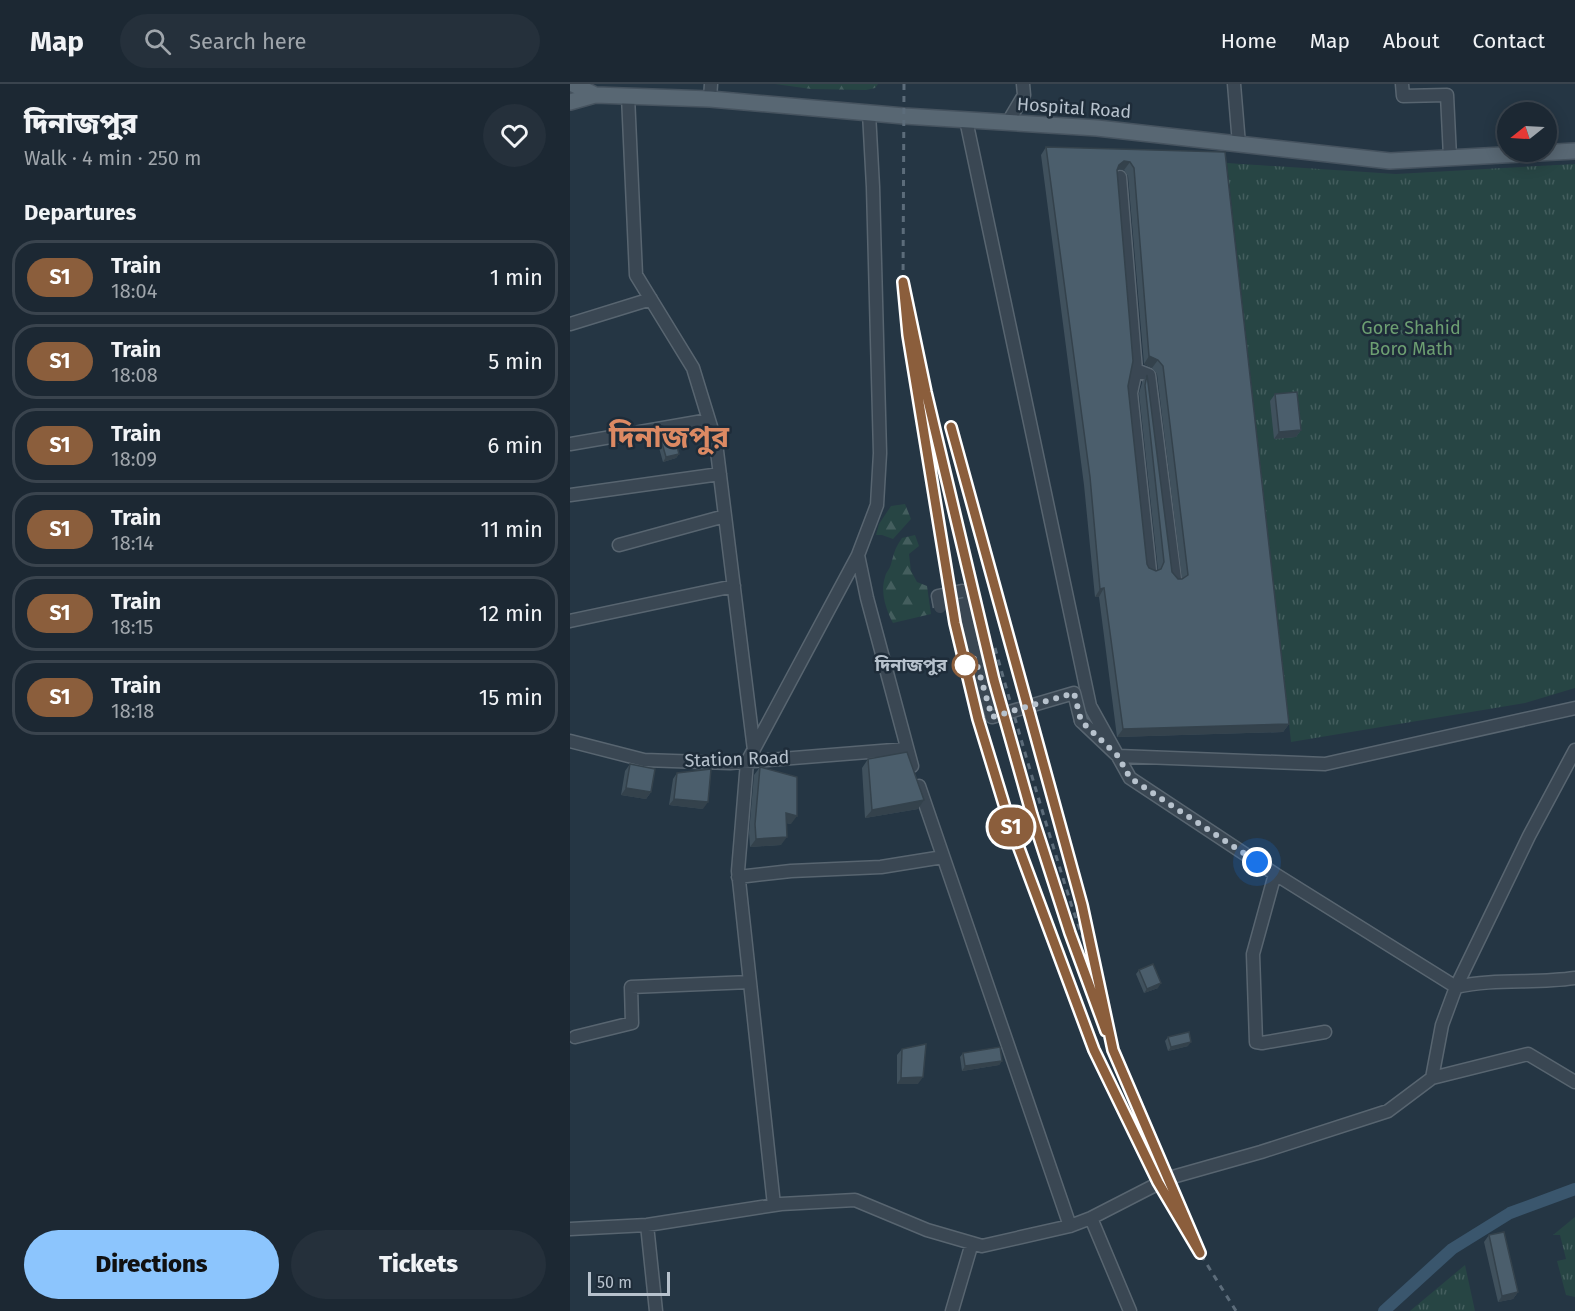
<!DOCTYPE html>
<html lang="en">
<head>
<meta charset="utf-8">
<style>
  :root { --surface:#1c2833; --page:#25303b; --text:#f1f3f6; --muted:#a0a6ac; --line:#3a444e; --accent:#8cc5fd }
  body { margin:0; font-family:"Fira Sans","Noto Sans Bengali",sans-serif; background:var(--page); color:var(--text); height:100vh; display:flex; flex-direction:column; font-size:22px; white-space:nowrap }
  * { box-sizing:border-box; margin:0 }
  p { font-size:20px; color:var(--muted) }
  .icon { flex:none; width:33px; height:33px; fill:none; stroke:currentColor; stroke-width:2; stroke-linecap:round; stroke-linejoin:round }
  .map { position:relative; flex:1; overflow:hidden }
  .side { display:flex; flex-direction:column; background:var(--surface); width:570px }
  .side>* { flex:none }
  .badge { padding:0 12px; border-radius:20px; font-size:21px; line-height:39px }
  .needle { width:39px; rotate:252deg }
  .controls { position:absolute; left:927px; top:18px; display:grid; gap:12px }
  .controls a { display:grid; place-items:center; width:60px; height:60px; border-radius:50%; background:var(--surface); box-shadow:0 3px 15px #0003,0 0 0 2px var(--line); font-size:30px }
  .scale { position:absolute; left:18px; bottom:15px; width:82px; box-sizing:border-box; padding-left:6px; border:3px solid #b7c2cd; border-top:0; font-size:16px; line-height:21px; white-space:nowrap; color:#b7c2cd; -webkit-text-stroke:4px #1e2c39; paint-order:stroke }
  .you { position:absolute; width:30px; height:30px; margin:-15px; border:4px solid #fff; border-radius:50%; background:#1a73e8; box-shadow:0 0 0 9px #1a73e833 }
  .map>.badge { position:absolute; translate:-50% -50%; box-shadow:0 0 0 3px #fff }
  h2 { padding:0 24px; font-size:22px; line-height:54px }
  .round { display:grid; place-items:center; flex:none; width:63px; height:63px; border-radius:32px; background:var(--page) }
  .summary { display:flex; align-items:center; justify-content:space-between; height:102px; padding:0 24px }
  h1 { font-size:28px; font-weight:800; line-height:45px }
  .primary-button { display:flex; gap:12px; margin-top:auto; padding:12px 24px }
  .primary-button a { flex:1; height:69px; border-radius:36px; background:var(--accent); color:#111; font-size:24px; font-weight:800; line-height:69px; text-align:center }
  .primary-button a+a { background:var(--page); color:var(--text) }
  ul { padding:0; list-style:none }
  li { display:flex; align-items:center; gap:18px; height:75px; margin:0 12px 9px; padding:0 12px; border:3px solid var(--line); border-radius:24px }
  li div { flex:1 }
  li b { display:block; font-size:22px }
  li em { font-style:normal }
  li .badge { min-width:66px; font-weight:700; text-align:center }
  header { display:flex; align-items:center; gap:36px; box-sizing:border-box; height:84px; padding:0 30px; background:var(--surface); border-bottom:2px solid var(--line) }
  header strong { font-size:28px }
  nav { display:flex; gap:33px; margin-inline-start:auto; font-size:21px }
  .search { width:420px; height:54px; background:var(--page); display:flex; align-items:center; gap:15px; box-sizing:border-box; padding:0 21px; border-radius:33px; color:var(--muted); font-size:22px }
  main { display:flex; flex:1; min-height:0 }
  .map>svg:first-child { display:block }
</style>
</head>
<body>
<header>
<strong>Map</strong>
<div class="search"><svg class="icon" aria-label="search" viewBox="0 0 24 24"><circle cx="10" cy="10" r="6"/><path d="M15 15l6 6"/></svg>Search here</div>
<nav><a>Home</a><a>Map</a><a>About</a><a>Contact</a></nav>
</header>
<main>
<section class="side">
<div class="summary"><div><h1>দিনাজপুর</h1><p>Walk · 4 min · 250 m</p></div><a class="round"><svg class="icon" aria-label="heart" viewBox="0 0 24 24"><path d="M12 20l-8-8c-3-5 5-10 8-4 3-6 11-1 8 4z"/></svg></a></div>
<h2>Departures</h2>
<ul>
<li><span class="badge" style="background:#8b5e3c;color:#fff">S1</span><div><b>Train</b><p>18:04</p></div><em>1 min</em></li>
<li><span class="badge" style="background:#8b5e3c;color:#fff">S1</span><div><b>Train</b><p>18:08</p></div><em>5 min</em></li>
<li><span class="badge" style="background:#8b5e3c;color:#fff">S1</span><div><b>Train</b><p>18:09</p></div><em>6 min</em></li>
<li><span class="badge" style="background:#8b5e3c;color:#fff">S1</span><div><b>Train</b><p>18:14</p></div><em>11 min</em></li>
<li><span class="badge" style="background:#8b5e3c;color:#fff">S1</span><div><b>Train</b><p>18:15</p></div><em>12 min</em></li>
<li><span class="badge" style="background:#8b5e3c;color:#fff">S1</span><div><b>Train</b><p>18:18</p></div><em>15 min</em></li>
</ul>
<div class="primary-button"><a>Directions</a><a>Tickets</a></div>
</section>
<div class="map">
<svg width="1005" height="1227" viewBox="0 0 1005 1227">
  <defs>
    <pattern id="forest-firs" width="22" height="20" patternUnits="userSpaceOnUse" patternTransform="scale(1.5)"><rect width="22" height="20" fill="#274544"/><path d="M5 1l3.5 6h-7zM16 11l3.5 6h-7z" fill="#445e5e"/></pattern>
    <pattern id="park-tufts" width="24" height="20" patternUnits="userSpaceOnUse" patternTransform="scale(1.5)"><rect width="24" height="20" fill="#274544"/><path d="M3 7l-1-3M5 7V3M7 7l1-3M15 17l-1-3M17 17v-4M19 17l1-3" fill="none" stroke="#445e5e"/></pattern>
  </defs>
  <rect width="100%" height="100%" fill="#253644"/>
  <!-- forest -->
  <path fill="url(#forest-firs)" d="M 205,0 L 308,0 L 305,4 L 296,6 L 241,5 Z
    M 335,420 L 341,435 L 323,455 L 312,451 L 306,451 L 309,440 L 321,422 Z
    M 345,451 L 349,462 L 339,470 L 341,487 L 347,498 L 357,502 L 361,530 L 323,539 C 316,526 310,508 315,493 C 316,488 320,485 321,480 C 325,467 324,466 332,454 Z"/>
  <!-- park -->
  <path fill="url(#park-tufts)" d="M 657,79 L 826,90 L 1005,80 L 1005,604 L 955,619 L 721,658 Z
    M 1005,1133 L 1005,1213 L 996,1211 L 987,1177 L 996,1175 L 990,1151 L 983,1151 Z
    M 895,1181 L 905,1227 L 840,1227 Z"/>
  <g fill="none" stroke-linecap="round" stroke-linejoin="round">
    <!-- canal -->
    <path stroke="#3a566d" stroke-width="12" d="M 814,1227 L 882,1165 L 940,1129 L 1005,1105"/>
    <defs>
      <path id="minor" d="M 664,0 L 669,60
        M 832,0 L 833,12 L 877,11 L 880,73
        M 58,12 L 66,191 L 123,284 L 146,359 L 184,666
        M 140,15 L 141,0
        M 299,29 L 303,103 L 310,369 L 307,421 L 288,471 L 297,514 L 342,682
        M 396,36 L 520,622 L 560,694 L 705,790 L 886,903 C 925,894 965,900 1005,894
        M 438,38 L 454,11 L 453,0
        M 550,93 L 566,286 L 561,309 L 580,487
        M 0,240 L 81,215
        M 566,286 L 579,291 L 605,495
        M 0,360 L 139,336
        M 0,411 L 150,390
        M 49,461 L 155,432
        M 392,507 L 405,574 L 422,633
        M 0,537 L 164,502
        M 511,637 L 548,672 L 755,680 L 1005,624
        M 0,657 L 74,676 L 160,679 L 336,665
        M 349,702 L 500,1142
        M 705,790 L 683,870 L 686,958 L 692,959 L 755,948
        M 168,793 L 221,787 L 311,783 L 373,773
        M 5,953 L 62,939 L 61,903 L 180,898
        M 862,994 L 872,941 L 886,903 L 959,752 L 1005,666
        M 204,1121 L 168,787 L 177,678 L 288,471
        M 521,1134 L 560,1227
        M 77,1141 L 86,1227
        M 0,1145 L 77,1141 L 211,1120 L 285,1116 L 357,1146 L 412,1162 L 500,1142 L 521,1134 L 599,1094 L 691,1068 L 818,1027 L 862,994 L 958,970 L 1005,998
        M 382,1227 L 402,1159"/>
      <path id="major" d="M 3,0 L 25,11
        M 0,18 L 25,11 L 140,15 L 334,32 L 527,44 L 820,77 L 1005,67"/>
    </defs>
    <!-- minor casing -->
    <use href="#minor" stroke="#586570" stroke-width="15"/>
    <!-- major casing -->
    <use href="#major" stroke="#46535f" stroke-width="18"/>
    <!-- minor -->
    <use href="#minor" stroke="#3a4753" stroke-width="12"/>
    <!-- major -->
    <use href="#major" stroke="#586773" stroke-width="15"/>
    <!-- rail -->
    <path stroke="#5c6c7a" stroke-width="3" stroke-dasharray="6 6" stroke-linecap="butt" d="M 334,0 L 333,199 L 338,251 L 385,539 L 408,635 L 440,740 L 524,966 L 603,1126 L 666,1227
      M 354,296 L 424,595 L 462,731 L 500,849 L 543,966 L 616,1136
      M 381,343 L 519,853
      M 425,564 C 448,646 472,728 498,810 C 510,850 528,888 536,928"/>
    <defs>
      <path id="minor-bridge" d="M 370,523 L 368,512 L 392,507
        M 422,633 L 504,609 L 511,637"/>
    </defs>
    <!-- minor-bridge casing -->
    <use href="#minor-bridge" stroke="#586570" stroke-width="15" stroke-linecap="butt"/>
    <!-- minor-bridge -->
    <use href="#minor-bridge" stroke="#3a4753" stroke-width="12"/>
  </g>
  <!-- wall -->
  <path fill="#40515d" fill-rule="evenodd" d="M 476,63 L 655,68 L 719,640 L 713,648 L 547,653 L 529,513 L 525,513 L 514,401 L 471,71 ZM 549,85 L 554,86 L 558,92 L 574,280 L 582,284 L 587,290 L 612,495 L 608,495 L 602,488 L 577,291 L 572,299 L 569,309 L 588,486 L 586,487 L 579,484 L 577,480 L 558,302 L 547,86 Z
    M 705,310 L 731,346 L 726,353 L 704,355 L 700,317 Z
    M 89,349 L 109,370 L 106,374 L 93,378 L 86,353 Z
    M 298,675 L 348,725 L 295,734 L 292,684 Z
    M 60,680 L 81,708 L 76,715 L 51,711 L 55,687 Z
    M 190,683 L 221,740 L 216,739 L 211,761 L 180,763 L 179,749 L 184,691 Z
    M 107,689 L 133,725 L 99,721 L 103,695 Z
    M 569,886 L 588,904 L 574,909 L 566,890 Z
    M 598,953 L 618,962 L 598,967 L 595,957 Z
    M 332,965 L 348,1000 L 327,1000 L 327,971 Z
    M 393,969 L 432,977 L 429,981 L 392,987 L 390,973 Z
    M 919,1151 L 948,1208 L 943,1215 L 928,1218 L 914,1158 Z"/>
  <!-- shaded-wall -->
  <path fill="#34424c" d="M 554,77 L 560,78 L 554,86 L 549,85 L 543,89 L 549,81 Z
    M 579,272 L 588,276 L 582,284 L 574,280 Z
    M 731,346 L 726,353 L 704,355 L 709,348 Z
    M 109,370 L 106,374 L 93,378 L 96,373 Z
    M 534,504 L 529,513 L 525,513 L 530,505 Z
    M 719,640 L 713,648 L 547,653 L 553,645 Z
    M 56,704 L 81,708 L 76,715 L 51,711 Z
    M 104,715 L 138,718 L 133,725 L 99,721 Z
    M 354,716 L 348,725 L 295,734 L 302,726 Z
    M 216,729 L 227,732 L 221,740 L 210,738 Z
    M 217,753 L 211,761 L 180,763 L 186,755 Z
    M 591,899 L 588,904 L 574,909 L 577,905 Z
    M 621,958 L 618,962 L 598,967 L 601,963 Z
    M 432,977 L 429,981 L 392,987 L 395,982 Z
    M 353,993 L 348,1000 L 327,1000 L 331,994 Z
    M 948,1208 L 943,1215 L 928,1218 L 932,1212 Z"/>
  <!-- building -->
  <path fill="#4b5e6c" stroke="#34424c" stroke-width="1.5" fill-rule="evenodd" d="M 476,63 L 655,68 L 719,640 L 553,645 L 534,504 L 530,505 L 520,393 ZM 554,77 L 560,78 L 564,84 L 579,272 L 588,276 L 593,282 L 618,491 L 612,495 L 608,495 L 602,488 L 577,291 L 575,301 L 594,478 L 591,485 L 586,487 L 579,484 L 577,480 L 558,302 L 563,277 L 547,86 L 549,81 Z
    M 727,308 L 731,346 L 709,348 L 705,310 Z
    M 103,347 L 109,370 L 96,373 L 89,349 Z
    M 337,668 L 354,716 L 302,726 L 298,675 Z
    M 60,680 L 85,685 L 81,708 L 56,704 Z
    M 190,683 L 227,693 L 227,732 L 216,729 L 217,753 L 186,755 L 185,740 Z
    M 141,685 L 138,718 L 104,715 L 107,689 Z
    M 583,880 L 591,899 L 577,905 L 569,886 Z
    M 619,948 L 621,958 L 601,963 L 598,953 Z
    M 356,960 L 353,993 L 331,994 L 332,965 Z
    M 430,963 L 432,977 L 395,982 L 393,969 Z
    M 934,1148 L 948,1208 L 932,1212 L 919,1151 Z"/>
  <g fill="none" stroke-linecap="round" stroke-linejoin="round">
    <defs>
      <path id="line" d="M 381,343 L 512,821 L 543,966 L 630,1169 L 588,1098 L 524,966 L 440,740 L 408,635 L 385,539 L 338,251 L 333,198 L 356,308 L 424,596 L 462,731 L 500,849 L 536,947"/>
    </defs>
    <!-- line casing -->
    <use href="#line" stroke="#fff" stroke-width="14"/>
    <!-- line -->
    <use href="#line" stroke="#8b5e3c" stroke-width="9"/>
    <!-- walk -->
    <path stroke="#b7c2cd" stroke-width="6" stroke-dasharray="0 10.8" d="M 395,581 L 405,574 L 422,633 L 504,609 L 511,637 L 548,672 L 560,694 L 687,778"/>
  </g>
  <!-- markers -->
  <circle fill="#fff" stroke="#8b5e3c" stroke-width="3" cx="395" cy="581" r="12"/>
  <g text-anchor="middle" stroke-width="5" stroke-linejoin="round" paint-order="stroke">
    <!-- street labels -->
    <g font-size="18" fill="#b7c2cd" stroke="#1e2c39">
      <text transform="translate(504 24) rotate(4)" y="6">Hospital Road</text>
      <text transform="translate(167 675) rotate(-2)" y="6">Station Road</text>
    </g>
    <!-- park labels -->
    <g font-size="18" fill="#6d9f72" stroke="#1e2c39">
      <text x="841" y="250">Gore Shahid<tspan x="841" dy="21">Boro Math</tspan></text>
    </g>
    <!-- stop labels -->
    <g font-size="18" font-weight="bold" fill="#b7c2cd" stroke="#1e2c39" text-anchor="end">
      <text x="377" y="587">দিনাজপুর</text>
    </g>
    <!-- town labels -->
    <g font-size="30" font-weight="bold" fill="#dc8963" stroke="#1e2c39">
      <text x="99" y="363">দিনাজপুর</text>
    </g>
  </g>
</svg>
<div class="controls">
<a><svg class="needle" viewBox="-14 -14 28 28"><path d="M0-13l5 13h-10z" fill="#e53935"/><path d="M0 13l5-13h-10z" fill="#a0a6ac"/></svg></a>
</div>
<div class="scale">50 m</div>
<div class="you" style="left:687px;top:778px"></div>
<b class="badge" style="left:441px;top:743px;background:#8b5e3c;color:#fff">S1</b>
</div>
</main>
</body>
</html>
